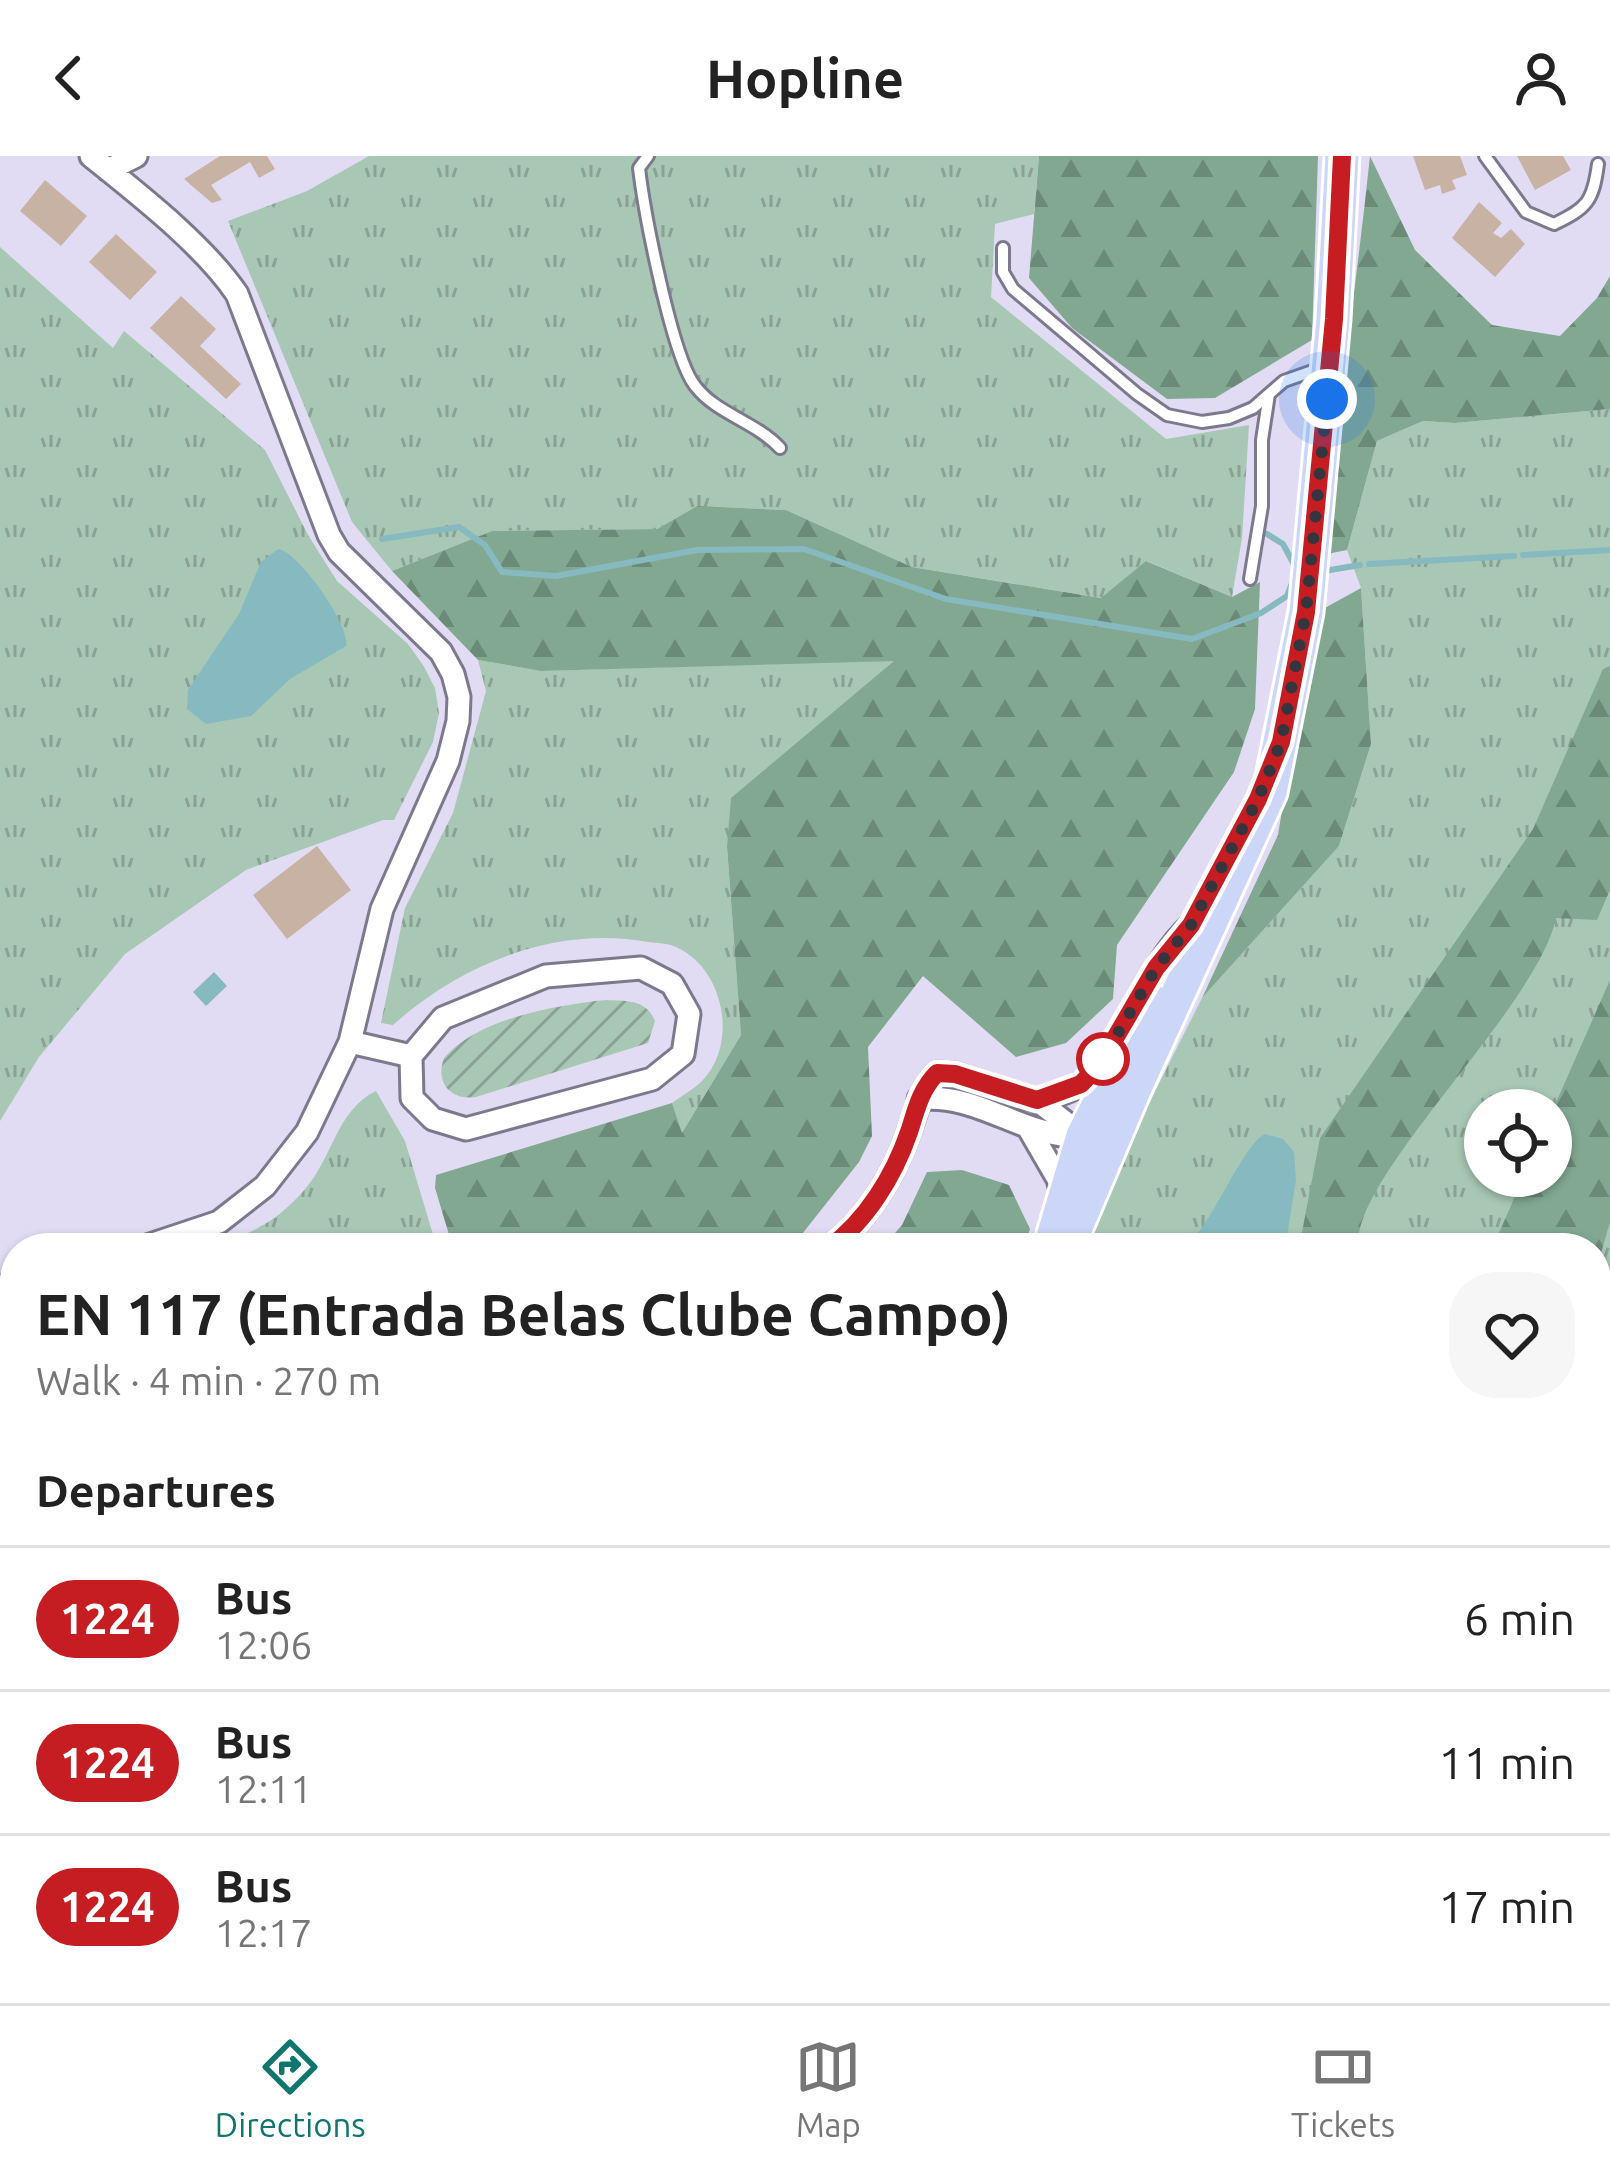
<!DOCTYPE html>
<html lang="en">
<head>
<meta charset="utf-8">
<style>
  :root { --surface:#fff; --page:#f6f6f6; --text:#222; --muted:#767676; --line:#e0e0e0; --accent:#0f766e }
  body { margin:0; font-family:Ubuntu,sans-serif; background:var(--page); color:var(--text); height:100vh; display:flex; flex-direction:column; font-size:45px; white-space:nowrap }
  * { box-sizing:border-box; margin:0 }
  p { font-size:39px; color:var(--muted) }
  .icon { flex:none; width:66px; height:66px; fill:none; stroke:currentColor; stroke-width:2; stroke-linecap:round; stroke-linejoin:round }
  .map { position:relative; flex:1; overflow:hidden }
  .drawer { position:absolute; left:0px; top:1077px; width:1611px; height:771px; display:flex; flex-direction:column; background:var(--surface); border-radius:48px 48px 0 0; box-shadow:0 3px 9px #0004 }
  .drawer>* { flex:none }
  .badge { padding:0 24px; border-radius:39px; font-size:42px; line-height:78px }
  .fabs { position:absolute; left:1464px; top:933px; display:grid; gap:24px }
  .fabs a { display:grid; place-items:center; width:108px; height:108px; border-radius:50%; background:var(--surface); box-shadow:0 3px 9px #0004; font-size:60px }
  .you { position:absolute; width:60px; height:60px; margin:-30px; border:9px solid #fff; border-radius:50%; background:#1a73e8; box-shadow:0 0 0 18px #1a73e833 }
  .map>.badge { position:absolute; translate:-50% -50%; box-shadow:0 0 0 6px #fff }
  h2 { padding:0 36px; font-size:45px; line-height:108px }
  .round { display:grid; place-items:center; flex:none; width:126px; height:126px; border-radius:48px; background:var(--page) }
  .headline { display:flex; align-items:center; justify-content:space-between; height:204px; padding:0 36px }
  h1 { font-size:57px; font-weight:600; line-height:90px }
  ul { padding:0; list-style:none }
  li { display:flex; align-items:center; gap:36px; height:144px; padding:0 36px; border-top:3px solid var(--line) }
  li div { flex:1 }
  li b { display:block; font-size:45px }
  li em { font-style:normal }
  li .badge { min-width:132px; font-weight:700; text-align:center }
  header { display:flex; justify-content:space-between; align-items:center; height:156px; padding:0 36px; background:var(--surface); font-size:54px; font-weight:600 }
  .tab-bar { display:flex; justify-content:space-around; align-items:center; height:168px; border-top:3px solid var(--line); background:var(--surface); font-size:33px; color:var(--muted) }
  .tab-bar a { display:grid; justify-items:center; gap:6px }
  .tab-bar .active { color:var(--accent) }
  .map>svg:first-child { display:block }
</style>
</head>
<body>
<header><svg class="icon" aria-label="back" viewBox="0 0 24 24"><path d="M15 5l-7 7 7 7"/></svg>Hopline<svg class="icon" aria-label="person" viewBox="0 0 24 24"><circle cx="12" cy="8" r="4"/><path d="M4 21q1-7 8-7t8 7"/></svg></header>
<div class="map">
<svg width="1610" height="1847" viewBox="0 0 1610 1847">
  <defs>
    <pattern id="grass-tufts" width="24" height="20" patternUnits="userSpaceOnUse" patternTransform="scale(3)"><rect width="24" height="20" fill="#a8c7b4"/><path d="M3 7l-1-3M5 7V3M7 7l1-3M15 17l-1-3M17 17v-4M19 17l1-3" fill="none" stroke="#8aa294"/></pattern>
    <pattern id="forest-firs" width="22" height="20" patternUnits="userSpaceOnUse" patternTransform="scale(3)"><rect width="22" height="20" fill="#82a892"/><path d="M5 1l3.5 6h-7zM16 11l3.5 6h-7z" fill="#6b8a78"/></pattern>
    <pattern id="garden-furrows" width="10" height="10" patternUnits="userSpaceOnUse" patternTransform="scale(3)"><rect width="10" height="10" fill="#a8c7b4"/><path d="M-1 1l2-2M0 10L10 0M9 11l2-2" fill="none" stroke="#8aa294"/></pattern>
  </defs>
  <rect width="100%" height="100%" fill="#e1dcf3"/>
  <!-- grass -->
  <path fill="url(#grass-tufts)" fill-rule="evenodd" d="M 369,0 L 1039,0 L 1034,58 L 995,68 L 991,141 L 1166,283 L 1249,269 L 1242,382 L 1232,441 L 1147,405 L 1102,442 L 912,411 L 786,354 L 697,350 L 657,373 L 492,375 L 392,415 L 352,366 L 228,65 L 307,35 Z
    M 0,91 L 113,192 L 124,175 L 265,294 L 308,379 L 337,425 L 408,488 L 423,509 L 435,532 L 439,557 L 433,586 L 394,664 L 383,664 L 246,714 L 125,798 L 39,901 L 0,965 Z
    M 1610,253 L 1610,1497 L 1596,1491 L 1596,1092 L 1086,1092 L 1118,1009 L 1202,842 L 1339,690 L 1371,588 L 1361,432 L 1347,394 L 1377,285 L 1423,265 L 1455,267 ZM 1485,954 L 1551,954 L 1551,1020 L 1485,1020 Z
    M 478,504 L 542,515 L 896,504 L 727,692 L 741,879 L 681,979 L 672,947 C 681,940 693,934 702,925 C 739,887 724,812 676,791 C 668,787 657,787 648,786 C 556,769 461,808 393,869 L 381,867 L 405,752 L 453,657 L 486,535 Z
    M 376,935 L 405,985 L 437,1092 L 212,1092 C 253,1076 276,1067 306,1032 C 333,1000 337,954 376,935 Z
    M 15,1153 L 15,1310 L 0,1315 L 0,1157 Z
    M 15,1657 L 15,1833 L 708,1833 L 702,1847 L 0,1847 L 0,1669 Z
    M 754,1833 L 1022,1833 L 1015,1847 L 747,1847 Z"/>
  <!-- forest -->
  <path fill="url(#forest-firs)" d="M 1039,0 L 1318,0 L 1312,184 L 1215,242 L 1167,243 L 1072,172 L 1029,122 Z
    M 1370,0 L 1415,94 L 1492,169 L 1560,180 L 1597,142 L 1610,120 L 1610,253 L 1455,267 L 1423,265 L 1377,285 L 1347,394 L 1322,399 C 1336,265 1356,134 1370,0 Z
    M 697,350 L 786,354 L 912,411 L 1101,442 L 1146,405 L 1232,441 L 1260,426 L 1255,553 L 1234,616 L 1117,789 L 1113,843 L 1066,887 L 1016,901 L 923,820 L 868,891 L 872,980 L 859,1006 L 791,1092 L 453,1092 L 435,1032 L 436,1019 L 672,947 L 682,977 L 741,879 L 727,691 L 731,642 L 894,505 L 541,515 L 478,504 L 392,415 L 492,375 L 657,373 Z
    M 1361,432 L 1371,588 L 1339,690 L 1202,842 L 1278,679 L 1314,458 Z
    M 1610,510 L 1610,734 L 1597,764 L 1556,762 C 1537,853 1347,1025 1359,1092 L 1299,1092 L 1320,982 L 1533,673 L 1603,513 Z
    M 1610,824 L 1610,1066 L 1596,1114 L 1596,1092 L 1497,1092 L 1498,1079 L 1524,1020 L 1551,1020 L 1551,958 Z
    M 962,1014 L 1009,1029 L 1030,1073 L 1024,1092 L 882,1092 L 902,1069 L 927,1016 Z
    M 1596,1491 L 1610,1497 L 1610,1847 L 1015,1847 L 1022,1833 L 1596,1833 Z"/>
  <!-- garden -->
  <path fill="url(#garden-furrows)" d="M 606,844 C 627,845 646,843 655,865 L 648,887 L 476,941 C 450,945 435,926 444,902 C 478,862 557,849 606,844 Z"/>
  <!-- water -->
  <path fill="#87b9c1" d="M 278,393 C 298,395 351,470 346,490 L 290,523 L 251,560 L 206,568 L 187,553 L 188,534 L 239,458 L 261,406 Z
    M 214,816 L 227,830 L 206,850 L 193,836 Z
    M 1265,978 L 1283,983 L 1294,996 L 1296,1024 L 1285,1092 L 1185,1092 C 1214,1066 1243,988 1265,978 Z"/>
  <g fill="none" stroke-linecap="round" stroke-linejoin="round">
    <!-- stream -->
    <path stroke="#87b9c1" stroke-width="6" d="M 382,383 L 459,371 L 485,389 L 502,416 L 556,420 L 697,394 L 804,393 L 946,443 L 1192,483 L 1261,457 L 1287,440 L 1297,414 L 1283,388 L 1267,378
      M 1523,399 L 1610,394
      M 1369,408 L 1514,400
      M 1324,415 L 1360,409"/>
  </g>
  <!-- building -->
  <path fill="#c7b2a4" d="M 220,0 L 267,0 L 275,13 L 259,22 L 250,6 L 211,29 L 222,44 L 212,47 L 184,23 Z
    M 1413,0 L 1460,0 L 1467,19 L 1452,24 L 1456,33 L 1442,38 L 1440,29 L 1425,34 Z
    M 1517,0 L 1563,0 L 1571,14 L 1535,34 Z
    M 45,24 L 87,60 L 61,90 L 20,55 Z
    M 1479,46 L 1502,67 L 1493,77 L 1501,82 L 1511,73 L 1525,88 L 1495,121 L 1452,82 Z
    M 116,78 L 157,116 L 130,144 L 89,106 Z
    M 181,140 L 216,173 L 200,190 L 241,228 L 226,243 L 150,172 Z
    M 317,690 L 351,734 L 287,783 L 253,739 Z"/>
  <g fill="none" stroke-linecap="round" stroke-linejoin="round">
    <defs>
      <path id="lane" d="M 648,0 L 639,12 C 644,54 672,203 696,231 C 717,258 756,266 780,292
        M 1485,0 L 1526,56 L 1554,68 C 1587,52 1593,46 1598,8
        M 1003,92 L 1003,116 L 1013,133 L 1137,238 L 1167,259 L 1202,266 L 1229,262 L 1253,252 L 1284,225 L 1321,212
        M 1250,423 L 1262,350 L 1262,284 L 1269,238"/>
      <path id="street" d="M 91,0 C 138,38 203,88 237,138 L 329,379 L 339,396 L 441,496 L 453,518 L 459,541 L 458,565 L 448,605 L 382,753 L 350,886 L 307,976 L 265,1030 L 219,1066 L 141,1092
        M 108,14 L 136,0
        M 350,886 L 411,900 L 412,942 L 433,963 L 466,973 L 652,923 L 683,898 L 689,858 L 672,828 L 641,812 L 546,820 L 443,862 L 411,900
        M 919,943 C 979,936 1023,983 1083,980
        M 1038,945 C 1052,940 1069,937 1082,927 C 1125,894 1145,810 1191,769
        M 1029,973 L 1058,1023 L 1063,1042
        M 829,1092 C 866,1065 894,1020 909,976 C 917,954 920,934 937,917 L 955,918 L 1038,945 L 1083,980
        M 0,1131 L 15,1127
        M 0,1344 L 15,1340
        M 0,1634 L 15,1623"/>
      <path id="primary" d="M 1054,1078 L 1083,980 L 1151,844
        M 1067,1092 L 1134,934 L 1270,636 L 1306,456 L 1333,163 L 1342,0
        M 731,1847 L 738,1833"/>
    </defs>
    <!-- lane casing -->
    <use href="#lane" stroke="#7d798d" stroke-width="16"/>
    <!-- street casing -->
    <use href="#street" stroke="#7d798d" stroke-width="27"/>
    <!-- primary casing -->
    <use href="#primary" stroke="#fff" stroke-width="39"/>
    <!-- lane -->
    <use href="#lane" stroke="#fff" stroke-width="10"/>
    <!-- street -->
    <use href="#street" stroke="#fff" stroke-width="21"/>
    <!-- primary -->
    <use href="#primary" stroke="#cbd6f8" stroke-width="33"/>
  </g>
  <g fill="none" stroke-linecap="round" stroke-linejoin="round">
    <defs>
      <path id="line" d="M 829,1092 C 866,1065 894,1020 909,976 C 916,955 920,934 937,917 L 955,918 L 1037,944 L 1081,928 L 1100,908 L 1156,812 L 1191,769 L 1258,643 L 1281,586 L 1306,456 L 1334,163 L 1342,0"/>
    </defs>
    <!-- line casing -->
    <use href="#line" stroke="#fff" stroke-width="27"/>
    <!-- line -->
    <use href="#line" stroke="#c61d23" stroke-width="18"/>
    <!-- walk -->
    <path stroke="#36343d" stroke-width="12" stroke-dasharray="0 21.6" d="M 1103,903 L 1100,908 L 1156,812 L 1191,769 L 1258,643 L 1281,586 L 1306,456 L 1327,243"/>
  </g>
  <!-- markers -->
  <circle fill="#fff" stroke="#c61d23" stroke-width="6" cx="1103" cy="903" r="24"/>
</svg>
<div class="fabs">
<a><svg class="icon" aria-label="locate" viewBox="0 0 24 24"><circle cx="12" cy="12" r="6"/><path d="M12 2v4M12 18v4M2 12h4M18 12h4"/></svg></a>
</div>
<div class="you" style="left:1327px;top:243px"></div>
<section class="drawer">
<div class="headline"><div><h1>EN 117 (Entrada Belas Clube Campo)</h1><p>Walk · 4 min · 270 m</p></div><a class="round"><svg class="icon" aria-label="heart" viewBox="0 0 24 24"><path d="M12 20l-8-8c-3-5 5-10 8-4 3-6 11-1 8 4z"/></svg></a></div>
<h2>Departures</h2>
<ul>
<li><span class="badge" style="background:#c61d23;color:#fff">1224</span><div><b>Bus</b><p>12:06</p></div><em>6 min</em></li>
<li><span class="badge" style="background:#c61d23;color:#fff">1224</span><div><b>Bus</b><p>12:11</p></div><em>11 min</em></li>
<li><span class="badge" style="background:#c61d23;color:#fff">1224</span><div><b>Bus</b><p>12:17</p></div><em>17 min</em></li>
</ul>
</section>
</div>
<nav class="tab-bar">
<a class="active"><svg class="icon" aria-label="directions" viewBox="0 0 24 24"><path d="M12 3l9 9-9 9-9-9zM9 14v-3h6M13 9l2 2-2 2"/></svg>Directions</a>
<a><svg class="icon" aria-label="map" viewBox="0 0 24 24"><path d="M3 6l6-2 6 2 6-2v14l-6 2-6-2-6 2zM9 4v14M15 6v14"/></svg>Map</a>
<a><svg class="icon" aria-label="tickets" viewBox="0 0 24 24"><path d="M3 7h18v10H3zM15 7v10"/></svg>Tickets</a>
</nav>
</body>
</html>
